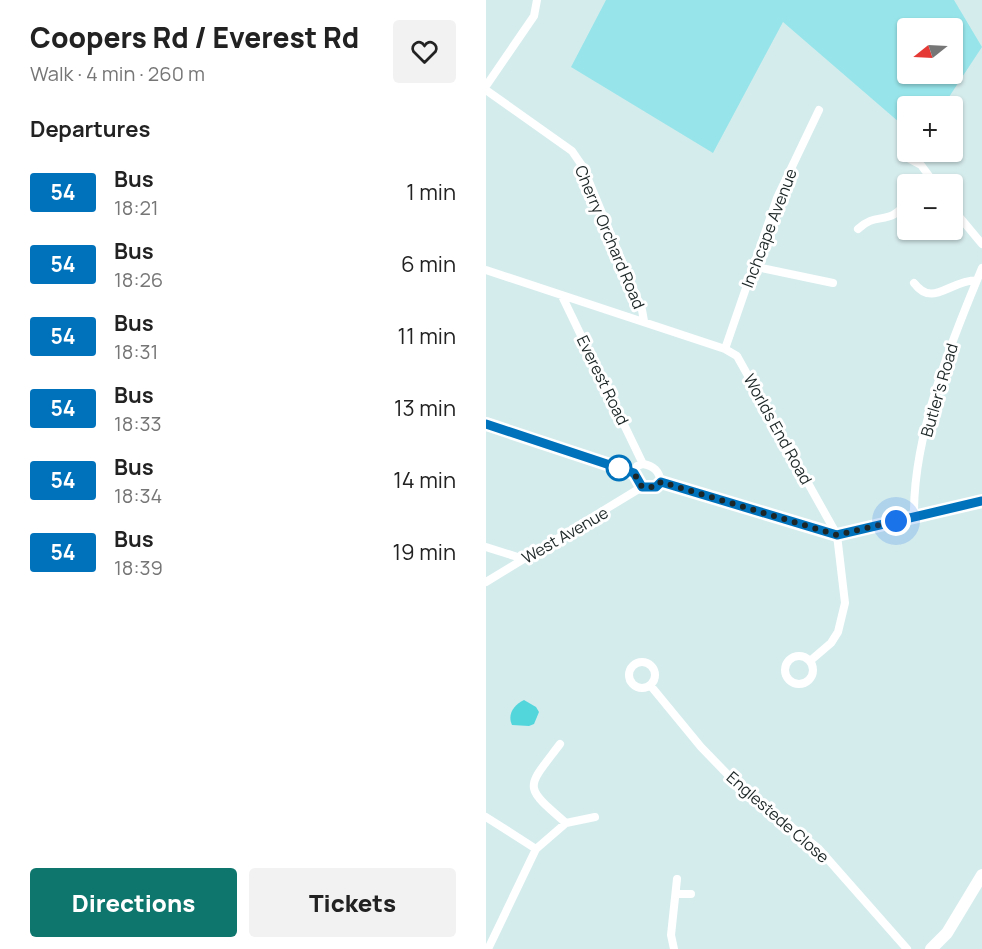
<!DOCTYPE html>
<html lang="en">
<head>
<meta charset="utf-8">
<style>
  :root { --surface:#fff; --page:#f2f2f2; --text:#222; --muted:#767676; --accent:#0f766e }
  body { margin:0; font-family:Manrope,sans-serif; background:var(--page); color:var(--text); height:100vh; display:flex; flex-direction:column; font-size:22px; white-space:nowrap }
  * { box-sizing:border-box; margin:0 }
  p { font-size:20px; color:var(--muted) }
  .icon { flex:none; width:33px; height:33px; fill:none; stroke:currentColor; stroke-width:2; stroke-linecap:round; stroke-linejoin:round }
  .map { position:relative; flex:1; overflow:hidden }
  .sheet { display:flex; flex-direction:column; background:var(--surface); width:486px }
  .sheet>* { flex:none }
  .badge { padding:0 12px; border-radius:4px; font-size:21px; line-height:39px }
  .needle { width:39px; rotate:252deg }
  .tools { position:absolute; left:411px; top:18px; display:grid; gap:12px }
  .tools a { display:grid; place-items:center; width:66px; height:66px; border-radius:6px; background:var(--surface); box-shadow:0 2px 4px #0004; font-size:30px }
  .you { position:absolute; width:30px; height:30px; margin:-15px; border:4px solid #fff; border-radius:50%; background:#1a73e8; box-shadow:0 0 0 9px #1a73e833 }
  .map>.badge { position:absolute; translate:-50% -50%; box-shadow:0 0 0 3px #fff }
  h2 { padding:0 30px; font-size:22px; line-height:54px }
  .round { display:grid; place-items:center; flex:none; width:63px; height:63px; border-radius:6px; background:var(--page) }
  .summary { display:flex; align-items:center; justify-content:space-between; height:102px; padding:0 30px }
  h1 { font-size:28px; font-weight:800; line-height:45px }
  .primary-button { display:flex; gap:12px; margin-top:auto; padding:12px 30px }
  .primary-button a { flex:1; height:69px; border-radius:6px; background:var(--accent); color:#fff; font-size:24px; font-weight:800; line-height:69px; text-align:center }
  .primary-button a+a { background:var(--page); color:var(--text) }
  ul { padding:0; list-style:none }
  li { display:flex; align-items:center; gap:18px; height:72px; padding:0 30px }
  li div { flex:1 }
  li b { display:block; font-size:22px }
  li em { font-style:normal }
  li .badge { min-width:66px; font-weight:700; text-align:center }
  main { display:flex; flex:1; min-height:0 }
  .map>svg:first-child { display:block }
</style>
</head>
<body>
<main>
<section class="sheet">
<div class="summary"><div><h1>Coopers Rd / Everest Rd</h1><p>Walk · 4 min · 260 m</p></div><a class="round"><svg class="icon" aria-label="heart" viewBox="0 0 24 24"><path d="M12 20l-8-8c-3-5 5-10 8-4 3-6 11-1 8 4z"/></svg></a></div>
<h2>Departures</h2>
<ul>
<li><span class="badge" style="background:#0072bc;color:#fff">54</span><div><b>Bus</b><p>18:21</p></div><em>1 min</em></li>
<li><span class="badge" style="background:#0072bc;color:#fff">54</span><div><b>Bus</b><p>18:26</p></div><em>6 min</em></li>
<li><span class="badge" style="background:#0072bc;color:#fff">54</span><div><b>Bus</b><p>18:31</p></div><em>11 min</em></li>
<li><span class="badge" style="background:#0072bc;color:#fff">54</span><div><b>Bus</b><p>18:33</p></div><em>13 min</em></li>
<li><span class="badge" style="background:#0072bc;color:#fff">54</span><div><b>Bus</b><p>18:34</p></div><em>14 min</em></li>
<li><span class="badge" style="background:#0072bc;color:#fff">54</span><div><b>Bus</b><p>18:39</p></div><em>19 min</em></li>
</ul>
<div class="primary-button"><a>Directions</a><a>Tickets</a></div>
</section>
<div class="map">
<svg width="496" height="949" viewBox="0 0 496 949">
  <rect width="100%" height="100%" fill="#d5eced"/>
  <!-- green -->
  <path fill="#97e5ea" fill-rule="evenodd" d="M 120,0 L 468,0 L 496,47 L 457,106 L 422,106 L 421,129 L 297,22 L 227,153 L 85,67 ZM 422,28 L 466,28 L 466,74 L 422,74 Z"/>
  <!-- water -->
  <path fill="#53d5dc" d="M 38,700 L 50,707 L 53,712 L 48,724 L 43,726 L 26,725 C 21,714 28,705 38,700 Z"/>
  <g fill="none" stroke-linecap="round" stroke-linejoin="round">
    <!-- minor -->
    <path stroke="#fff" stroke-width="8" d="M 0,86 L 48,16 L 51,0
      M 0,90 L 86,151 L 97,167 L 156,310 L 158,321
      M 420,157 L 435,165 L 449,184
      M 434,184 L 442,175
      M 466,208 L 496,244
      M 372,229 C 392,210 402,228 422,201
      M 266,266 L 347,283
      M 0,270 L 239,349 L 251,356 L 351,535 L 359,603 L 352,632 L 345,643 L 324,661
      M 428,283 C 447,308 462,281 491,280
      M 76,296 L 157,464
      M 239,349 L 291,198 L 333,110
      M 0,424 L 148,473
      M 157,464 C 168,466 173,471 175,482 L 170,487 L 156,487 L 148,473 L 151,466 Z
      M 175,482 L 351,535 L 496,501
      M 428,516 C 427,435 465,342 496,268
      M 0,547 L 38,559
      M 0,582 L 156,487
      M299 670a14 14 0 1 1 28 0a14 14 0 1 1-28 0Z
      M143 675a13 13 0 1 1 26 0a13 13 0 1 1-26 0Z
      M 164,685 L 215,747 L 246,779 L 332,848 L 421,949
      M 74,744 C 40,789 36,785 80,823
      M 0,817 L 50,849
      M 191,894 L 205,894
      M 2,949 L 50,849 L 80,823 L 109,817
      M 188,949 L 185,935 L 191,879"/>
    <!-- secondary -->
    <path stroke="#fff" stroke-width="12" d="M 445,949 L 461,933 L 496,875"/>
  </g>
  <g fill="none" stroke-linecap="round" stroke-linejoin="round">
    <defs>
      <path id="line" d="M 0,424 L 148,473 L 156,487 L 170,487 L 175,482 L 351,535 L 496,501"/>
    </defs>
    <!-- line casing -->
    <use href="#line" stroke="#fff" stroke-width="14"/>
    <!-- line -->
    <use href="#line" stroke="#0072bc" stroke-width="9"/>
    <!-- walk -->
    <path stroke="#1d2626" stroke-width="6" stroke-dasharray="0 10.8" d="M 133,468 L 127,466 L 148,473 L 156,487 L 170,487 L 175,482 L 351,535 L 410,521"/>
  </g>
  <!-- markers -->
  <circle fill="#fff" stroke="#0072bc" stroke-width="3" cx="133" cy="468" r="12"/>
  <g text-anchor="middle" stroke-width="6" stroke-linejoin="round" paint-order="stroke">
    <!-- street labels -->
    <g font-size="16" fill="#1d2626" stroke="#fff">
      <text transform="translate(283 228) rotate(-69)" y="6">Inchcape Avenue</text>
      <text transform="translate(124 237) rotate(67)" y="6">Cherry Orchard Road</text>
      <text transform="translate(117 380) rotate(64)" y="6">Everest Road</text>
      <text transform="translate(453 390) rotate(-74)" y="6">Butler's Road</text>
      <text transform="translate(292 429) rotate(61)" y="6">Worlds End Road</text>
      <text transform="translate(79 535) rotate(-30)" y="6">West Avenue</text>
      <text transform="translate(292 817) rotate(41)" y="6">Englestede Close</text>
    </g>
  </g>
</svg>
<div class="tools">
<a><svg class="needle" viewBox="-14 -14 28 28"><path d="M0-13l5 13h-10z" fill="#e53935"/><path d="M0 13l5-13h-10z" fill="#767676"/></svg></a>
<a>+</a>
<a>−</a>
</div>
<div class="you" style="left:410px;top:521px"></div>
</div>
</main>
</body>
</html>
